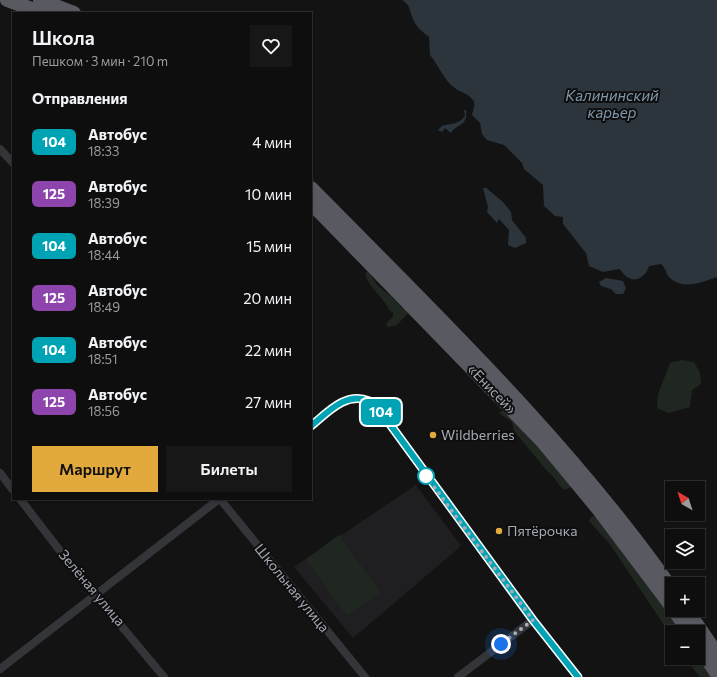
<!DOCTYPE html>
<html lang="ru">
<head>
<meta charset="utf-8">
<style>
  :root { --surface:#0e0e0f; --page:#171718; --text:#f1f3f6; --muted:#9b9c9e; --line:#2e2e2f; --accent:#e2a93d }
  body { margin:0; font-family:Commissioner,sans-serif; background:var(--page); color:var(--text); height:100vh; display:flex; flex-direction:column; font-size:15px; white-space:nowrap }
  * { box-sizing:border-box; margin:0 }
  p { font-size:13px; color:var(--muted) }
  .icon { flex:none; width:22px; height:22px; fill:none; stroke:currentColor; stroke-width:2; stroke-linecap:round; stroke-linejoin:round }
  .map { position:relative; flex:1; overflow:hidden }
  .panel { position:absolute; left:12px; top:12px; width:300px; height:488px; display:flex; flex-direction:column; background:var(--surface); border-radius:0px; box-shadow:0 1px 3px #0004,0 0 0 1px var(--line) }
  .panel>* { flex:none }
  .badge { padding:0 8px; border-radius:6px; font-size:14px; line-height:26px }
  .needle { width:26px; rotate:321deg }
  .buttons { position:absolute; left:665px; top:481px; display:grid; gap:8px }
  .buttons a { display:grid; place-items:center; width:40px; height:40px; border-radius:0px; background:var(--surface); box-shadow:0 1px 3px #0004,0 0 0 1px var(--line); font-size:20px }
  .you { position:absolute; width:20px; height:20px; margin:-10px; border:3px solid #fff; border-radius:50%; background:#1a73e8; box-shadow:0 0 0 6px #1a73e833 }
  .map>.badge { position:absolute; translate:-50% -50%; box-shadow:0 0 0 2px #fff }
  h2 { padding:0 20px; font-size:15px; line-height:36px }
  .round { display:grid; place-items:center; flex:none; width:42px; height:42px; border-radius:0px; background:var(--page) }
  .summary { display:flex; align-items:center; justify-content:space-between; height:68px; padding:0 20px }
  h1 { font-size:19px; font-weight:600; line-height:30px }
  .action { display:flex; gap:8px; margin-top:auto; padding:8px 20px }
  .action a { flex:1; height:46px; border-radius:0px; background:var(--accent); color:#111; font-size:16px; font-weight:600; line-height:46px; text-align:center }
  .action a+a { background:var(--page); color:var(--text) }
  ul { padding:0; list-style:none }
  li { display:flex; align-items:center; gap:12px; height:52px; padding:0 20px }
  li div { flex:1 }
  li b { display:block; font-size:15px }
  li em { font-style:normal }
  li .badge { min-width:44px; font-weight:700; text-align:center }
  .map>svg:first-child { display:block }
</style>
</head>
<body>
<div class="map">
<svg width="717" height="677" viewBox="0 0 717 677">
  <rect width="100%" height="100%" fill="#131314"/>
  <!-- built -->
  <path fill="#1f1f21" d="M 416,485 L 461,546 L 353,638 L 294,567 Z"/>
  <!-- green -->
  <path fill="#202720" d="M 368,271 L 378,286 L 392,297 L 401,307 L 407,310 L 408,313 L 397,325 L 388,327 L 386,324 L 393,316 L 393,313 L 389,310 C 385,298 369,289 365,273 Z
    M 682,360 L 694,362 L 700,373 L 701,384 L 692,390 L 690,407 L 668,413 L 657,408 L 658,394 L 670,363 Z
    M 504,410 L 519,423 L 571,487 L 565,490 C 557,486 555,476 548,472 L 514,431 L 512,422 L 499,413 Z
    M 592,516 L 597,517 L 684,632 L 672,632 L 672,637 L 609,543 L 589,521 Z
    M 339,535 L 380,592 L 347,616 L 306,559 Z
    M 698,653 L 714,677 L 700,677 L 691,666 L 692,661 L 689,658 L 698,658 Z"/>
  <!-- water -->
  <path fill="#2d353c" d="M 402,0 L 717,0 L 717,277 C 702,282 683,291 669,277 C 666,273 665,267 661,264 L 649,266 C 647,274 638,283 629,278 C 625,277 622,271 619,269 L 603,272 L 589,266 L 586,253 L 563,224 L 563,217 L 555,216 L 544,206 L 543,185 L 524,169 L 522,163 L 504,145 L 487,140 L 482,134 L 480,123 L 472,115 C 473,111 476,104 473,100 C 469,94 460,92 455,88 C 444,81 438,64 430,55 L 429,37 C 423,32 417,28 414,21 C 409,12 412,6 402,0 Z
    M 464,110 L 466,110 C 468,127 457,123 451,133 L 445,128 L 442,132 L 438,130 L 442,126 C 452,123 458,125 465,116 Z
    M 483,188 L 486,188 L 502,201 L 511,212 L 512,220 L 526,238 L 526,243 L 515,248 L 508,245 L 509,230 L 499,219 L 497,223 L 487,212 L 488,207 Z
    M 606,278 L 623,281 L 626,288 L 623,294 L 616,294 L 611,289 L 601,286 L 599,282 Z"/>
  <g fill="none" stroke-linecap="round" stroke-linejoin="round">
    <!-- minor -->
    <path stroke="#343539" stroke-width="8" d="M 0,149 L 13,163
      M 311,426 C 327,413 346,391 369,401 C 373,403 377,409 381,412 L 533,620 L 578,677
      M 0,473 L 13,490
      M 20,499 L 78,574 L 164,677
      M 220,499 L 365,677
      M 0,669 L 219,499
      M 458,677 L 533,620"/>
    <!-- trunk -->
    <path stroke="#595a61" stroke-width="14" d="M 7,0 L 43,13
      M 40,0 L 74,13
      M 311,188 C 437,316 568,441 672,589
      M 311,203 L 542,441 L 599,510 L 672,607
      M 674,610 L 689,632
      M 687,610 L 717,654
      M 698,645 L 717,674"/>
  </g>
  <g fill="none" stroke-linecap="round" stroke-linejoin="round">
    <defs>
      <path id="line" d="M 311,426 C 327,413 346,391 369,401 C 373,403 377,409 381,412 L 533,620 L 578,677"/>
    </defs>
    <!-- line casing -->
    <use href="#line" stroke="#fff" stroke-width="9"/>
    <!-- line -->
    <use href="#line" stroke="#00a3b4" stroke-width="6"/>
    <!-- walk -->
    <path stroke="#a6aab4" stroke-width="4" stroke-dasharray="0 7.2" d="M 426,476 L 533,620 L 501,644"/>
  </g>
  <!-- markers -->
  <g fill="#e2a93d" stroke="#0e0e0f" stroke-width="1.5">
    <circle cx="433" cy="435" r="4"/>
    <circle cx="499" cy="531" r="4"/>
  </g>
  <circle fill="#fff" stroke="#00a3b4" stroke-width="2" cx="426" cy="476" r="8"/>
  <g text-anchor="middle" stroke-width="4" stroke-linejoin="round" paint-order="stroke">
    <!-- street labels -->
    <g font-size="14" fill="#a6aab4" stroke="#0e0e0f">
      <text transform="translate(492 389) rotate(46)" y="5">«Енисей»</text>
      <text transform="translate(92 588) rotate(50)" y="5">Зелёная улица</text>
      <text transform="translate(292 588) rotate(51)" y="5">Школьная улица</text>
    </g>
    <!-- poi labels -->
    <g font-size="14" fill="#a6aab4" stroke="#0e0e0f" text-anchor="start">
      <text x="441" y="440">Wildberries</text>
      <text x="507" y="536">Пятёрочка</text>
    </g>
    <!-- water labels -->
    <g font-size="15" font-style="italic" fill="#7f98ac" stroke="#0e0e0f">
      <text x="612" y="101">Калининский<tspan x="612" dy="17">карьер</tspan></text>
    </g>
  </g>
</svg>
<div class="buttons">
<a><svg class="needle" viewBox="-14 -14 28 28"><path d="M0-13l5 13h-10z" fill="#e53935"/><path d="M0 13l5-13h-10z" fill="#9b9c9e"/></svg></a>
<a><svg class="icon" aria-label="layers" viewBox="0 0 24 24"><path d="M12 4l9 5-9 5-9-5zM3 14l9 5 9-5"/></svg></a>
<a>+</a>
<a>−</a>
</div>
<div class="you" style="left:501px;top:644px"></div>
<b class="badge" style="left:381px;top:412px;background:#00a3b4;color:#fff">104</b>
<section class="panel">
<div class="summary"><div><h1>Школа</h1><p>Пешком · 3 мин · 210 m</p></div><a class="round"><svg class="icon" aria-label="heart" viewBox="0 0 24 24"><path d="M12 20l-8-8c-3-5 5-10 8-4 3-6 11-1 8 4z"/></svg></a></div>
<h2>Отправления</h2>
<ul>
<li><span class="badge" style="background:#00a3b4;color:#fff">104</span><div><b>Автобус</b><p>18:33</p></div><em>4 мин</em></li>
<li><span class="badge" style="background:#8e44ad;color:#fff">125</span><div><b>Автобус</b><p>18:39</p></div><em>10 мин</em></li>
<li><span class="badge" style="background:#00a3b4;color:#fff">104</span><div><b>Автобус</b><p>18:44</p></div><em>15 мин</em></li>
<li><span class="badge" style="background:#8e44ad;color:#fff">125</span><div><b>Автобус</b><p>18:49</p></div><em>20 мин</em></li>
<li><span class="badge" style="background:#00a3b4;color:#fff">104</span><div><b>Автобус</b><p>18:51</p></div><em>22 мин</em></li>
<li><span class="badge" style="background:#8e44ad;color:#fff">125</span><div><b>Автобус</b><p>18:56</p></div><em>27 мин</em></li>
</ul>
<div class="action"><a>Маршрут</a><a>Билеты</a></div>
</section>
</div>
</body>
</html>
